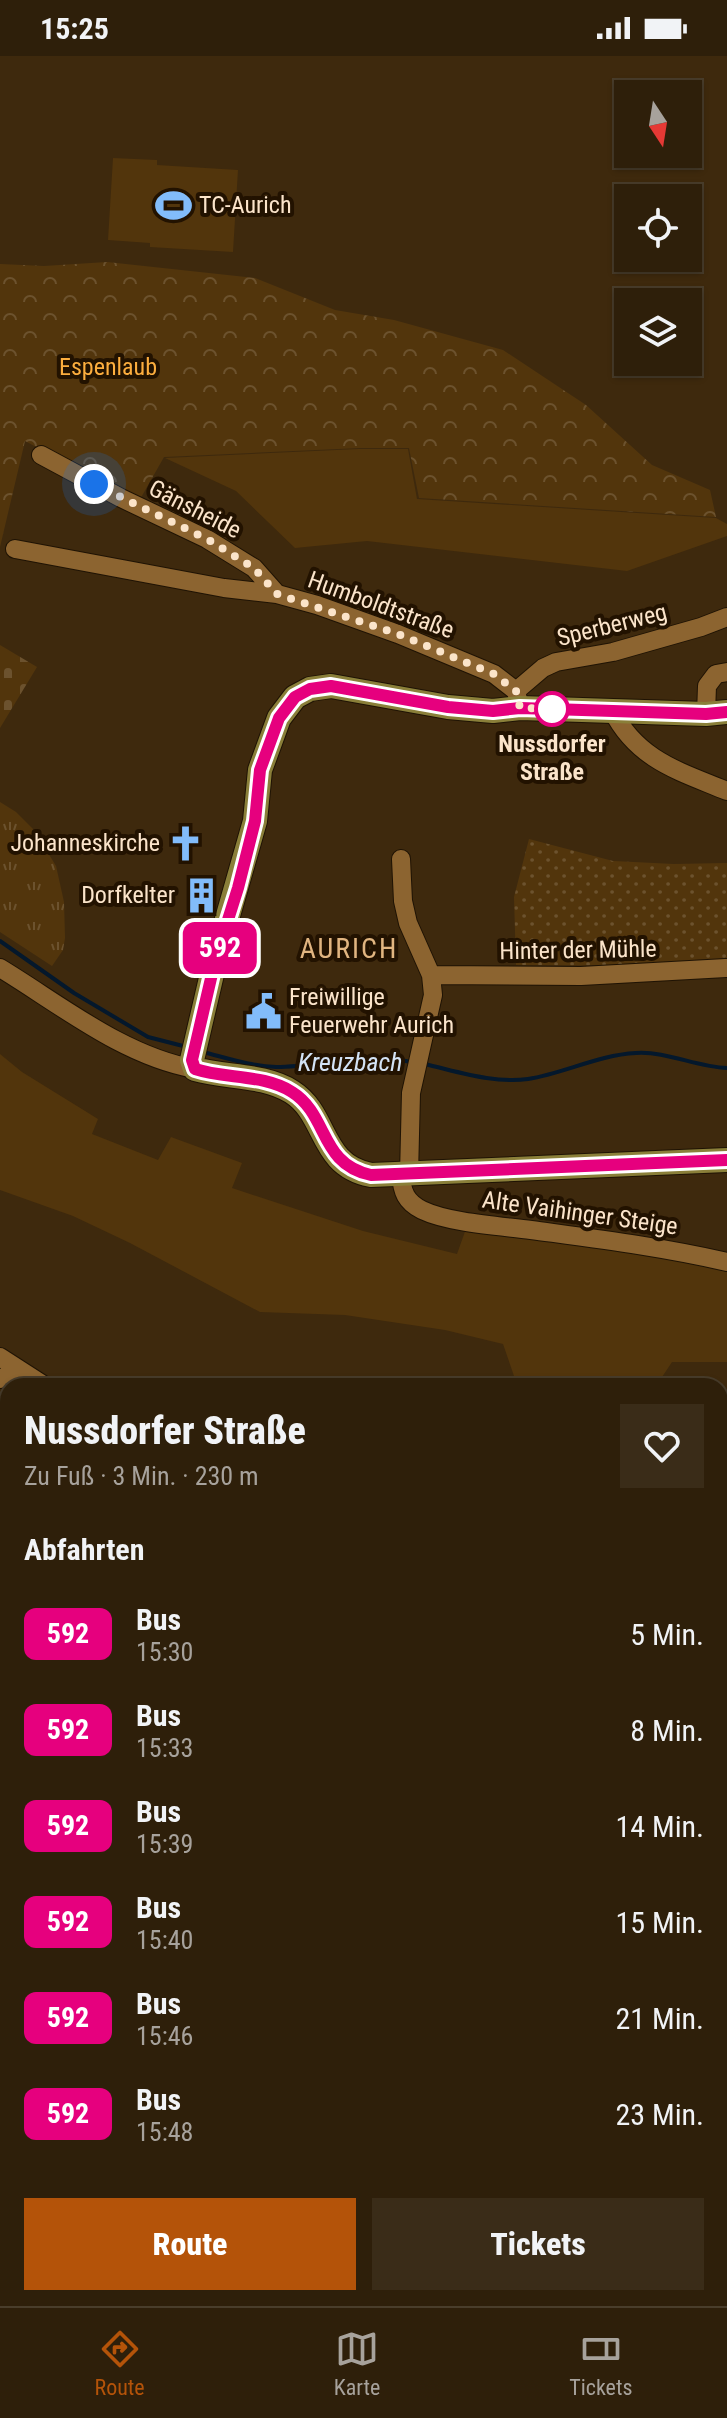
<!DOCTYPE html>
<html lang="de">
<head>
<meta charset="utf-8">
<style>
  :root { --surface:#2e1f0a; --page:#3a2c18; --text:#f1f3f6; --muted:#a7a29c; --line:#493d2b; --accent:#b45309 }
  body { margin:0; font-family:"Roboto Condensed",sans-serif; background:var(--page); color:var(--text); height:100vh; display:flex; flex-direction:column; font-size:30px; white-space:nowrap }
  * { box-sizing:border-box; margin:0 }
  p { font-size:26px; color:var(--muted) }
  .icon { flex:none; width:44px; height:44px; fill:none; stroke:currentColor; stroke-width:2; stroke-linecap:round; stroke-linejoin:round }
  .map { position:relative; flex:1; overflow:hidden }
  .drawer { position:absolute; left:0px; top:1322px; width:728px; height:928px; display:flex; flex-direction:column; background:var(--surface); border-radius:24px 24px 0 0; box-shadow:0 2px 6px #0004,0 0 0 2px var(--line) }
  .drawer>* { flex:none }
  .badge { padding:0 16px; border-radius:12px; font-size:28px; line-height:52px }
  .needle { width:52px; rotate:168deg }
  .buttons { position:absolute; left:614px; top:24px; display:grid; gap:16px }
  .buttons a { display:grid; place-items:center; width:88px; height:88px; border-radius:0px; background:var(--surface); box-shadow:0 2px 6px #0004,0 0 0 2px var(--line); font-size:40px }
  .you { position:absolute; width:40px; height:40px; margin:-20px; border:6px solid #fff; border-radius:50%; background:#1a73e8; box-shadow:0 0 0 12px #1a73e833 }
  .map>.badge { position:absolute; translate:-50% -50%; box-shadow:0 0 0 4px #fff }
  h2 { padding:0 24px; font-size:30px; line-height:72px }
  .round { display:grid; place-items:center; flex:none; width:84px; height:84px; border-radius:0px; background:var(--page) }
  .headline { display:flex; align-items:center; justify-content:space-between; height:136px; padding:0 24px }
  h1 { font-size:38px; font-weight:800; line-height:60px }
  .primary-button { display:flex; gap:16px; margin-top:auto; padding:16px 24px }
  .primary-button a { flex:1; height:92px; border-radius:0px; background:var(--accent); color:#fff; font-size:32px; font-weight:800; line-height:92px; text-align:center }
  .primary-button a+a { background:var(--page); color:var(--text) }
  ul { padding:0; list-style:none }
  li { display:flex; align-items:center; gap:24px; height:96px; padding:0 24px }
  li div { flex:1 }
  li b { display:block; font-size:30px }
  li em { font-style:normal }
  li .badge { min-width:88px; font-weight:700; text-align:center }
  .status { display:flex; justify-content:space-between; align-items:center; height:56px; padding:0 40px; background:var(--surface); direction:ltr }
  .status svg { height:22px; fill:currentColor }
  .menu { display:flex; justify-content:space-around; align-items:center; height:112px; border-top:2px solid var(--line); background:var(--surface); font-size:22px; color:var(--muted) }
  .menu a { display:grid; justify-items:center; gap:4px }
  .menu .current { color:var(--accent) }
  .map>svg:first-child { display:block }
</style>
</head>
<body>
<div class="status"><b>15:25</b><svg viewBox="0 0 49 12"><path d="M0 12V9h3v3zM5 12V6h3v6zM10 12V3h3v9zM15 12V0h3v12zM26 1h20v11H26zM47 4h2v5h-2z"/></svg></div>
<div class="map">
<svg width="727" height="2250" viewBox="0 0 727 2250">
  <defs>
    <pattern id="forest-crowns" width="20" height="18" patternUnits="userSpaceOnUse" patternTransform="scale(2)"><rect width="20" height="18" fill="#52350c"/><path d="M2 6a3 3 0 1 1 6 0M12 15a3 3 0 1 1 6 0" fill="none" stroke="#6c522e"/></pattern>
    <pattern id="cemetery-stones" width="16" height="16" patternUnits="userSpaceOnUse" patternTransform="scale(2)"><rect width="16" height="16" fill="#52350c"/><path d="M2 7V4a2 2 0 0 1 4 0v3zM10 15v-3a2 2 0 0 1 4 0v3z" fill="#6c522e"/></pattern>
    <pattern id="park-tufts" width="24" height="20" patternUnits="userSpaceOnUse" patternTransform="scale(2)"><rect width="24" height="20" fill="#52350c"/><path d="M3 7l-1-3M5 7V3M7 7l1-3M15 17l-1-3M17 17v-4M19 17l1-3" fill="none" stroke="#6c522e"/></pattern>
    <pattern id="garden-dots" width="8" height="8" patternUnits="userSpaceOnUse" patternTransform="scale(2)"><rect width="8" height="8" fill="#52350c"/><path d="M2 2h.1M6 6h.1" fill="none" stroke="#6c522e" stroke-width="1.8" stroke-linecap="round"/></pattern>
  </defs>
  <rect width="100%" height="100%" fill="#3e290d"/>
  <!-- grass -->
  <path fill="#52350c" d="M 113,102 L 157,104 L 157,109 L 238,114 L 233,196 L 150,191 L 150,187 L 108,184 Z
    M 358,393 L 408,393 L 417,443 L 716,462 L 727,468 L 727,480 L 627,515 L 367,485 L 295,492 L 236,435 L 165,402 Z
    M 0,998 L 22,1016 L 98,1063 L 92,1078 L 158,1104 L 171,1081 L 242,1107 L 232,1132 L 363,1175 L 457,1198 L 467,1170 L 727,1213 L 727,1306 L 672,1306 L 656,1330 L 591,1330 L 514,1320 L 503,1288 L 445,1274 L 345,1259 L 260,1256 L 130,1187 L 73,1160 L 0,1134 Z
    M 0,2146 L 8,2172 L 8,2242 L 30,2242 L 33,2250 L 0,2250 Z"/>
  <!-- forest -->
  <path fill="url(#forest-crowns)" d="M 107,206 L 255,222 L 335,254 L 394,264 L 503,294 L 586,349 L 652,409 L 710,434 L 716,461 L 419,442 L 409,392 L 360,392 L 164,401 L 139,445 L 25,385 L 0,491 L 0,208 L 44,210 Z"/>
  <!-- cemetery -->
  <path fill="url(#cemetery-stones)" d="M 0,589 L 37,611 L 0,672 Z"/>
  <!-- park -->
  <path fill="url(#park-tufts)" d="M 0,746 L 16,756 L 34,774 L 56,810 L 64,846 L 65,882 L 63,894 L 52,910 L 0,876 Z"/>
  <!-- garden -->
  <path fill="url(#garden-dots)" d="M 529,783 L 613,805 L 674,808 L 727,807 L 727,910 L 516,909 L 514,841 Z"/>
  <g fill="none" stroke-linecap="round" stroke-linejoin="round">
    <!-- stream -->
    <path stroke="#04182c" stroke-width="4" d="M 0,885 L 74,937 L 148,981 L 187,991
      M 203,996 C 227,1002 250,1010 276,1011 C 321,1011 366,996 411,1006
      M 424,1008 C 456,1015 494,1028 528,1023 C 565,1017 598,999 636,997 C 667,995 696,1011 727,1012"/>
    <defs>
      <path id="street" d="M 41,399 L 121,442 L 207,483 L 254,512 L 277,538
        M 15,493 L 224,532 L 277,538 L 317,549 L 398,578 L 494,618 L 516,635 L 520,652
        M 516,635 L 543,612 L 556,606 L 613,596 L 701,571 L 727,561
        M 612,654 C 637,704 679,715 727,735
        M 706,658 L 707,630 L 716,618 L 727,616
        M 401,803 L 403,845 L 408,867 L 431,919 L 433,939 L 411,1037 L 409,1119
        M 0,912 C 61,949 123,1000 195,1013
        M 431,919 L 581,920 L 726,912
        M 401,1119 C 402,1136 406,1146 422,1154 C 449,1167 501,1170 531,1174 C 597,1183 662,1191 727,1206
        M 0,1301 L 45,1330
        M 0,1323 L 18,1314
        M 720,1415 L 727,1414"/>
      <path id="secondary" d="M 727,656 L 706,658 L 520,652 L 493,655 L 448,651 L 331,630 L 310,633 L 295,641 L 279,662 L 260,714 L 255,765 L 215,905 L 192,1004 L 195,1013 C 225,1022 264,1018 292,1036 C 328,1059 319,1109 371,1119 L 727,1104
        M 720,1536 L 727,1535
        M 0,1541 L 8,1541"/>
    </defs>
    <!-- street casing -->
    <use href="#street" stroke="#1f1304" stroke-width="20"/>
    <!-- secondary casing -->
    <use href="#secondary" stroke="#1f1304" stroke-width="26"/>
    <!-- street -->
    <use href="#street" stroke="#8c6430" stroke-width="18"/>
    <!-- secondary -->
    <use href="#secondary" stroke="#8a7f39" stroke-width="24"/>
  </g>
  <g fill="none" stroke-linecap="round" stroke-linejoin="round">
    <defs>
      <path id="line" d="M 727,656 L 706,658 L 520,652 L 493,655 L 448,651 L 331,630 L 310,633 L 295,641 L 279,662 L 260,714 L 255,765 L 238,832 L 215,905 L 192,1004 L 195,1013 C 225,1023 264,1018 292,1036 C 329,1059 319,1108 371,1119 L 727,1104"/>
    </defs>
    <!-- line casing -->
    <use href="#line" stroke="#fff" stroke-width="18"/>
    <!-- line -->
    <use href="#line" stroke="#e6007e" stroke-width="12"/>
    <!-- walk -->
    <path stroke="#fbe4ca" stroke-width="8" stroke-dasharray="0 14.4" d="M 94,428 L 207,483 L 254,512 L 277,538 L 398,578 L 494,618 L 516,635 L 520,652 L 552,653"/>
  </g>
  <!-- icons -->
  <defs>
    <symbol id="stadium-bare" viewBox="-9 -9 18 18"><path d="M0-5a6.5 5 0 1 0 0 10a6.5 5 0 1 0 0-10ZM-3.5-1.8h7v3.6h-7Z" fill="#82bcfa" stroke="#221200" stroke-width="2.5" paint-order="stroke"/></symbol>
    <symbol id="church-bare" viewBox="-9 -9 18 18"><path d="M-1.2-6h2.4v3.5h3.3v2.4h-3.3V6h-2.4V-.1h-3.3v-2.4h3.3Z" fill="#82bcfa" stroke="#221200" stroke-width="2.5" paint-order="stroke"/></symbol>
    <symbol id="building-bare" viewBox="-9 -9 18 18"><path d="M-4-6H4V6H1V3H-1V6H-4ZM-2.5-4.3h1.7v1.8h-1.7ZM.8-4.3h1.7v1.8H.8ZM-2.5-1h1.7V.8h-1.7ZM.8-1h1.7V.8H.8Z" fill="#82bcfa" stroke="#221200" stroke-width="2.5" paint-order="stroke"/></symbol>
    <symbol id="civic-bare" viewBox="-9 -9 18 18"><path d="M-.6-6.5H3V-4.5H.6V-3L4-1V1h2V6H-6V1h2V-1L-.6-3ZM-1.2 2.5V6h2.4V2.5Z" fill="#82bcfa" stroke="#221200" stroke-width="2.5" paint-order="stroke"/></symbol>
  </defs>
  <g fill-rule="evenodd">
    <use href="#stadium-bare" x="148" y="124" width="51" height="51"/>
    <use href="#church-bare" x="160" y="762" width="51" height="51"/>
    <use href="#building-bare" x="176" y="814" width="51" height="51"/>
    <use href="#civic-bare" x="238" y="930" width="51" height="51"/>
  </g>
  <!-- markers -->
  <circle fill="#fff" stroke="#e6007e" stroke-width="4" cx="552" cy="653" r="16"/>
  <g text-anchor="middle" stroke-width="8" stroke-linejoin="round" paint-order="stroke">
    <!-- poi labels -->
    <g font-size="24" fill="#fbe4ca" stroke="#221200" text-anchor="start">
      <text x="199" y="157">TC-Aurich</text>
      <text x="160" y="795" text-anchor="end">Johanneskirche</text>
      <text x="175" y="847" text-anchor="end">Dorfkelter</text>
      <text x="289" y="949">Freiwillige<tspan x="289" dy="28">Feuerwehr Aurich</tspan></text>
    </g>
    <!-- park labels -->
    <g font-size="24" fill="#fdae3e" stroke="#221200">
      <text x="108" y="319">Espenlaub</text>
    </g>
    <!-- street labels -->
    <g font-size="24" fill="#fbe4ca" stroke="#221200">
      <text transform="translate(195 453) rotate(27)" y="8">Gänsheide</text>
      <text transform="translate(381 549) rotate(20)" y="8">Humboldtstraße</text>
      <text transform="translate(612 569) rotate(-14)" y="8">Sperberweg</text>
      <text transform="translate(578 894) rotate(-1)" y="8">Hinter der Mühle</text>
      <text transform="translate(580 1157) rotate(8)" y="8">Alte Vaihinger Steige</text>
    </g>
    <!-- stop labels -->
    <g font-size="24" font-weight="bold" fill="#fbe4ca" stroke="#221200">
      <text x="552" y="696">Nussdorfer<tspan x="552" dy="28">Straße</tspan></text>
    </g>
    <!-- water labels -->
    <g font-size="26" font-style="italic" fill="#d3e3f5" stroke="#221200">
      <text x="350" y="1015">Kreuzbach</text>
    </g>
    <!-- quarter labels -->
    <g font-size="28" letter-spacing="2" fill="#e1b580" stroke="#221200">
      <text x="349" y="902">AURICH</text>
    </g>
  </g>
</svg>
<div class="buttons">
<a><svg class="needle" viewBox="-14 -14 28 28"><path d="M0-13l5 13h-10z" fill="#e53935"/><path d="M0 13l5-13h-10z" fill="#a7a29c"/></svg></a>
<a><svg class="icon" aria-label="locate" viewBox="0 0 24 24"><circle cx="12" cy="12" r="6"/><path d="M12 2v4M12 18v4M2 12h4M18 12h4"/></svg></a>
<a><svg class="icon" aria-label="layers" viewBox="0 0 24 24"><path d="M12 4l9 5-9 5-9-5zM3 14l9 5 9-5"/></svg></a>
</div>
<div class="you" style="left:94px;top:428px"></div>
<b class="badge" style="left:220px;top:892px;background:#e6007e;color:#fff">592</b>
<section class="drawer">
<div class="headline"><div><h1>Nussdorfer Straße</h1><p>Zu Fuß · 3 Min. · 230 m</p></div><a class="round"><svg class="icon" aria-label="heart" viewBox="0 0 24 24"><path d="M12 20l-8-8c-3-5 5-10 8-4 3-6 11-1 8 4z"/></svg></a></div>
<h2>Abfahrten</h2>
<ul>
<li><span class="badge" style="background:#e6007e;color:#fff">592</span><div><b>Bus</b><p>15:30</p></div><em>5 Min.</em></li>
<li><span class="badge" style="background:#e6007e;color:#fff">592</span><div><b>Bus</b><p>15:33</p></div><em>8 Min.</em></li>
<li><span class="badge" style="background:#e6007e;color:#fff">592</span><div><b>Bus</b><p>15:39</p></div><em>14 Min.</em></li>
<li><span class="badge" style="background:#e6007e;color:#fff">592</span><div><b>Bus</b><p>15:40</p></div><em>15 Min.</em></li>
<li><span class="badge" style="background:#e6007e;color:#fff">592</span><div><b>Bus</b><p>15:46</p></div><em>21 Min.</em></li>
<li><span class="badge" style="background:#e6007e;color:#fff">592</span><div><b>Bus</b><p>15:48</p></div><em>23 Min.</em></li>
</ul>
<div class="primary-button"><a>Route</a><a>Tickets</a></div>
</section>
</div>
<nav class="menu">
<a class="current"><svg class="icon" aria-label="directions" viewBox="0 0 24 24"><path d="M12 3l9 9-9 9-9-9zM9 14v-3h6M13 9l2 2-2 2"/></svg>Route</a>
<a><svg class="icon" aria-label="map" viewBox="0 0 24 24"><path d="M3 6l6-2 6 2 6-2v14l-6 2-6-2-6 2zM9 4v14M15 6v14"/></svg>Karte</a>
<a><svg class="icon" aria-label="tickets" viewBox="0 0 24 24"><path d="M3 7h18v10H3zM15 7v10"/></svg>Tickets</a>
</nav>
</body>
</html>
